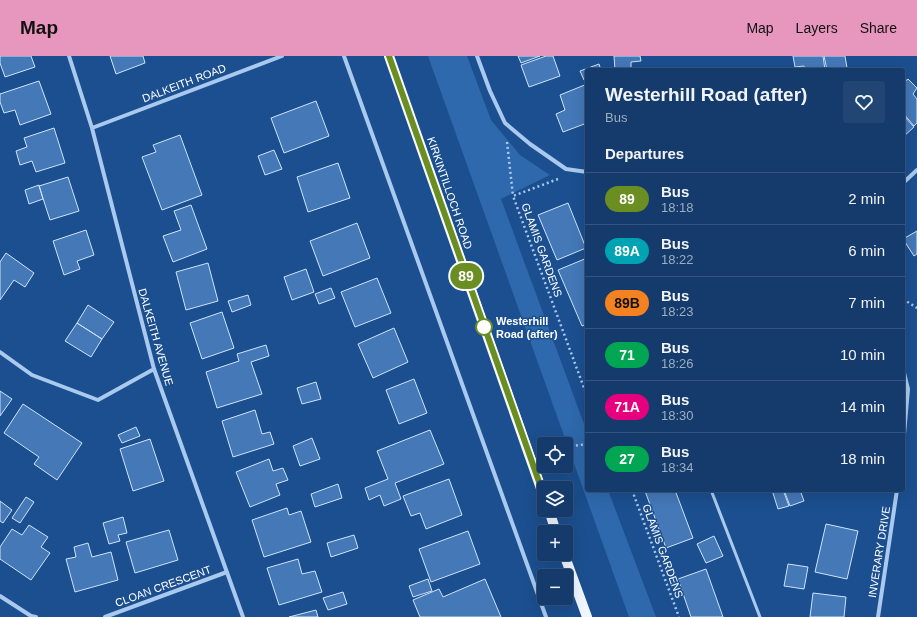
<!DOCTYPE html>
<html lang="en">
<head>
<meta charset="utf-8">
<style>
  :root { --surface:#143b6b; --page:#214673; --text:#f1f3f6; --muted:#9dadc1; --line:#33557e; --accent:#e797bd }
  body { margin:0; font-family:Helvetica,sans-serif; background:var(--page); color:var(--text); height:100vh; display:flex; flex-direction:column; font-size:15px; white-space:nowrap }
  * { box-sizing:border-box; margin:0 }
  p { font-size:13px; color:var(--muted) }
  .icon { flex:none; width:22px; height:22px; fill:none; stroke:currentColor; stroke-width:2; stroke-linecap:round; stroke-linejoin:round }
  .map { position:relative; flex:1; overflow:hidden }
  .side { position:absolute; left:585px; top:12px; width:320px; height:424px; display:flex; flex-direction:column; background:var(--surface); border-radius:4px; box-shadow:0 4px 16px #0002,0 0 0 1px var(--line) }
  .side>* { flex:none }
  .badge { padding:0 8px; border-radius:13px; font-size:14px; line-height:26px }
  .buttons { position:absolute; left:537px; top:381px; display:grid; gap:8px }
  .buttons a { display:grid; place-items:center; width:36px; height:36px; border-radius:4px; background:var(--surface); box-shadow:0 4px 16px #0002,0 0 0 1px var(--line); font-size:20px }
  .map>.badge { position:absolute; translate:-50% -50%; box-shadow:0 0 0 2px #fff }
  h2 { padding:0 20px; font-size:15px; line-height:36px }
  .round { display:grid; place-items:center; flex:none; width:42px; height:42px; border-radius:4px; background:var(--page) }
  .summary { display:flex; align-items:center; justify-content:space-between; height:68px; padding:0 20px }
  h1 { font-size:19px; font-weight:700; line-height:30px }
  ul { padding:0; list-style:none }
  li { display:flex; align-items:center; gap:12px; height:52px; padding:0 20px; border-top:1px solid var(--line) }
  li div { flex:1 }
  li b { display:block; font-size:15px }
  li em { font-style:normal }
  li .badge { min-width:44px; font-weight:700; text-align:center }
  header { display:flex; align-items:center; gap:24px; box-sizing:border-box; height:56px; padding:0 20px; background:var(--accent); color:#111 }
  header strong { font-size:19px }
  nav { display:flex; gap:22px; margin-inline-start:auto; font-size:14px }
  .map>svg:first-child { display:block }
</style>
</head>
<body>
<header>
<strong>Map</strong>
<nav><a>Map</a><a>Layers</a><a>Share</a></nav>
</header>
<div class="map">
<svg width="917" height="561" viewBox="0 0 917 561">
  <rect width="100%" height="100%" fill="#1b4f8f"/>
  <!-- green -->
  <path fill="#2e69ad" d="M 428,0 L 467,0 L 491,64 L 520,99 L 550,119 L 501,143 L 587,376 L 587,434 L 608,434 L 656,561 L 629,561 Z"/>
  <!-- building -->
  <path fill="#4478b7" stroke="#cfe3fa" d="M 0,0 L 31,0 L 35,11 L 5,21 L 0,7 Z
    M 110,0 L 143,0 L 145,7 L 116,18 Z
    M 518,0 L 540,0 L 521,7 Z
    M 546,0 L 553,0 L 560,20 L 529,31 L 521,9 Z
    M 614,0 L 640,0 L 641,5 L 631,6 L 631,14 L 615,14 Z
    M 793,0 L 823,0 L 825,14 L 805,14 L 804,10 L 795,11 Z
    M 824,0 L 845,0 L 847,12 L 827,14 Z
    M 599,8 L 601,14 L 587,14 L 587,23 L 584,24 L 580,15 Z
    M 908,23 L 917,32 L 913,38 L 917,43 L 917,67 L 914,70 L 903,57 L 903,27 Z
    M 39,25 L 51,58 L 20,69 L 15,54 L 4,57 L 0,46 L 0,38 Z
    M 587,28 L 587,67 L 563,76 L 556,58 L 565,54 L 560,39 Z
    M 316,45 L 329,80 L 284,97 L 271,62 Z
    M 903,59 L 914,71 L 903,81 Z
    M 54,72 L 65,107 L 36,116 L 32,105 L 20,109 L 16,95 L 27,91 L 24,82 Z
    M 180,79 L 202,139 L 162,154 L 142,101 L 156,96 L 153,89 Z
    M 274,94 L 282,113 L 265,119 L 258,100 Z
    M 338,107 L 350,142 L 308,156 L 297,121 Z
    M 68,121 L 79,155 L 50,164 L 39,130 Z
    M 39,129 L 43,143 L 29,148 L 25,134 Z
    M 568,147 L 586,192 L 557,204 L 538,159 Z
    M 191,149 L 207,193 L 173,206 L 163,180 L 181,174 L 174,155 Z
    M 357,167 L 370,202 L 323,220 L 310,185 Z
    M 86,174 L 94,199 L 77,205 L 80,213 L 64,219 L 53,185 Z
    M 917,175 L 917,198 L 914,200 L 903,183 Z
    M 6,197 L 34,217 L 25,231 L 14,224 L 0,244 L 0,206 Z
    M 587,202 L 587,268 L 582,270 L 558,214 Z
    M 208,207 L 218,245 L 186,254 L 176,216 Z
    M 306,213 L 314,236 L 292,244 L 284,221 Z
    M 377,222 L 391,257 L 355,271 L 341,236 Z
    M 331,232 L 335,242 L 319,248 L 315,238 Z
    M 248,239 L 251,249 L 232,256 L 228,245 Z
    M 88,249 L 114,266 L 102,283 L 77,267 Z
    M 222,256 L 234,292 L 202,303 L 190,267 Z
    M 77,267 L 102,283 L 91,301 L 65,285 Z
    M 394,272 L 408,306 L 373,322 L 358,288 Z
    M 266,289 L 269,300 L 251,306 L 262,338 L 217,352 L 206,316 L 239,305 L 237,298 Z
    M 414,323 L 427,357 L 399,368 L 386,334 Z
    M 316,326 L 321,343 L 302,348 L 297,332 Z
    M 0,335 L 12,343 L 0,360 Z
    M 23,348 L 82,387 L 57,424 L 34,408 L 39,401 L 4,377 Z
    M 255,354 L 262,378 L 270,376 L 274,388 L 233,401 L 222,365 Z
    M 136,371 L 140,380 L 122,387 L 118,379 Z
    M 430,374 L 444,408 L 395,427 L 401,443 L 384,450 L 380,439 L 369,444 L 365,432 L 388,423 L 377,395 Z
    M 312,382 L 320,403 L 300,410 L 293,390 Z
    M 150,383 L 164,425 L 133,435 L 120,393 Z
    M 269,403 L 273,415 L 283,412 L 288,424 L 276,428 L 280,439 L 250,451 L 236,416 Z
    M 449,423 L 462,459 L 426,473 L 420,457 L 411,460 L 403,440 Z
    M 338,428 L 342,442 L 315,451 L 311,438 Z
    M 648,434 L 675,434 L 693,482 L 666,492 L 645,435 Z
    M 772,434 L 783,434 L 789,450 L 778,453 Z
    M 784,434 L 800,434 L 804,445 L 790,450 Z
    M 26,441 L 34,446 L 20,467 L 12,462 Z
    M 0,445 L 12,454 L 3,467 L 0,465 Z
    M 287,452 L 289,459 L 301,455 L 311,486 L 264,501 L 252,464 Z
    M 123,461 L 127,477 L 118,479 L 120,485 L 109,488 L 103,467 Z
    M 826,468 L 858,475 L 847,523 L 815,516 Z
    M 29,469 L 48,481 L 41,491 L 50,497 L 31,524 L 0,503 L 0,491 L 12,473 L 22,479 Z
    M 169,474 L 178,504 L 135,517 L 126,486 Z
    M 468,475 L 480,508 L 431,526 L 419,493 Z
    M 354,479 L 358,492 L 331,501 L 327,487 Z
    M 714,480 L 723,500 L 706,507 L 697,488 Z
    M 88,487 L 92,501 L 111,496 L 118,524 L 75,536 L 66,503 L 76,501 L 74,491 Z
    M 298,503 L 302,518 L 315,515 L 322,536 L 279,549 L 267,512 Z
    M 788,508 L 808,511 L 804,533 L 784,530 Z
    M 706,513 L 723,561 L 691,561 L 678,523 Z
    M 428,523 L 432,535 L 413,541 L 409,530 Z
    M 485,523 L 501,561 L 420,561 L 413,544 L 439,533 L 443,541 Z
    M 343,536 L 347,548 L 328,554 L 323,542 Z
    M 813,537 L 846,541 L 844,561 L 810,561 Z
    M 316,554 L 318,561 L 289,561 Z"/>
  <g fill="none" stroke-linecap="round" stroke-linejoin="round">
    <!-- path -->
    <path stroke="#a9c9ee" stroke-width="2.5" stroke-dasharray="2 3" stroke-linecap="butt" d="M 507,86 L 513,140
      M 558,123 L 513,140 L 587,340
      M 903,243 L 917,252
      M 566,391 L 587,388
      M 632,434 L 679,561"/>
    <!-- service -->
    <path stroke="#a9c9ee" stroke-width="3" d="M 711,434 L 760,561"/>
    <!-- minor -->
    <path stroke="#a9c9ee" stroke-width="4" d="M 69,0 L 92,72 L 154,313 L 243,561
      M 344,0 L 546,561
      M 477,0 L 490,35 L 505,67 L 530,88 L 566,113 L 587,116
      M 92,72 L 282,0
      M 903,127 L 917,114
      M 0,296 L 32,319 L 98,344 L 154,313
      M 903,313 L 908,333 L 903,390
      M 0,540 L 31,560 L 36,561
      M 105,561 L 227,516
      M 878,561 L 897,434"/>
    <!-- primary -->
    <path stroke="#f0f6ff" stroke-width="10" d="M 389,0 L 544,441
      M 549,454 L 556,476
      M 564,498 L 587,561"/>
  </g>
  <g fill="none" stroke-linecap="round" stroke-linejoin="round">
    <defs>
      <path id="line" d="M 389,0 L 544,440"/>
    </defs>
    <!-- line casing -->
    <use href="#line" stroke="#fff" stroke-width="9"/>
    <!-- line -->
    <use href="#line" stroke="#6b8e23" stroke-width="6"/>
  </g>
  <!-- markers -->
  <circle fill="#fff" stroke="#6b8e23" stroke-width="2" cx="484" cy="271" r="8"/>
  <g text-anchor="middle" stroke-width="3" stroke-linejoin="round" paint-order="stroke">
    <!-- street labels -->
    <g font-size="11" fill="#fff" stroke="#1b4f8f">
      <text transform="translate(184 27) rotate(-21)" y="4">DALKEITH ROAD</text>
      <text transform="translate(450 137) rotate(71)" y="4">KIRKINTILLOCH ROAD</text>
      <text transform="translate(542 194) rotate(70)" y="4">GLAMIS GARDENS</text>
      <text transform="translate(156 281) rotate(74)" y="4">DALKEITH AVENUE</text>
      <text transform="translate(663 495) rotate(70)" y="4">GLAMIS GARDENS</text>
      <text transform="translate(879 496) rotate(-81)" y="4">INVERARY DRIVE</text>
      <text transform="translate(163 530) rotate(-20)" y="4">CLOAN CRESCENT</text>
    </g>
    <!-- stop labels -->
    <g font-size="11" font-weight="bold" fill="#fff" stroke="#1b4f8f" text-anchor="start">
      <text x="496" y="269">Westerhill<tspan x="496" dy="13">Road (after)</tspan></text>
    </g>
  </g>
</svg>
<div class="buttons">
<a><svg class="icon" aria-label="locate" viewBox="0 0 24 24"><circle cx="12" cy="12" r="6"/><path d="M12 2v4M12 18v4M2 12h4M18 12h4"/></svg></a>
<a><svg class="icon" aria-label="layers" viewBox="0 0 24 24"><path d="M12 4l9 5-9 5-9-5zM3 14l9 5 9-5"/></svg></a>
<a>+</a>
<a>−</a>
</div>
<b class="badge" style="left:466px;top:220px;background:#6b8e23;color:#fff">89</b>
<section class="side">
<div class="summary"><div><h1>Westerhill Road (after)</h1><p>Bus</p></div><a class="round"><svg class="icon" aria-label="heart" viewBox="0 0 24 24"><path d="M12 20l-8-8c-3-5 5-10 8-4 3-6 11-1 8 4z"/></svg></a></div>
<h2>Departures</h2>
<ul>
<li><span class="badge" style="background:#6b8e23;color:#fff">89</span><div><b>Bus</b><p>18:18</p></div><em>2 min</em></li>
<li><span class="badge" style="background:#00a3b4;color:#fff">89A</span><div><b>Bus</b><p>18:22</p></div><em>6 min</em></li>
<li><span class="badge" style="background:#f58220;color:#111">89B</span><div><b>Bus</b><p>18:23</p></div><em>7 min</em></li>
<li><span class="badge" style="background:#00a651;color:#fff">71</span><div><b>Bus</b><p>18:26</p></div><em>10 min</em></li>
<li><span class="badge" style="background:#e6007e;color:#fff">71A</span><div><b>Bus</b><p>18:30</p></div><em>14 min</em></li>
<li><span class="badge" style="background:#00a651;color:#fff">27</span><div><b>Bus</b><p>18:34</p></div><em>18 min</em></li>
</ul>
</section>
</div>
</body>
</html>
